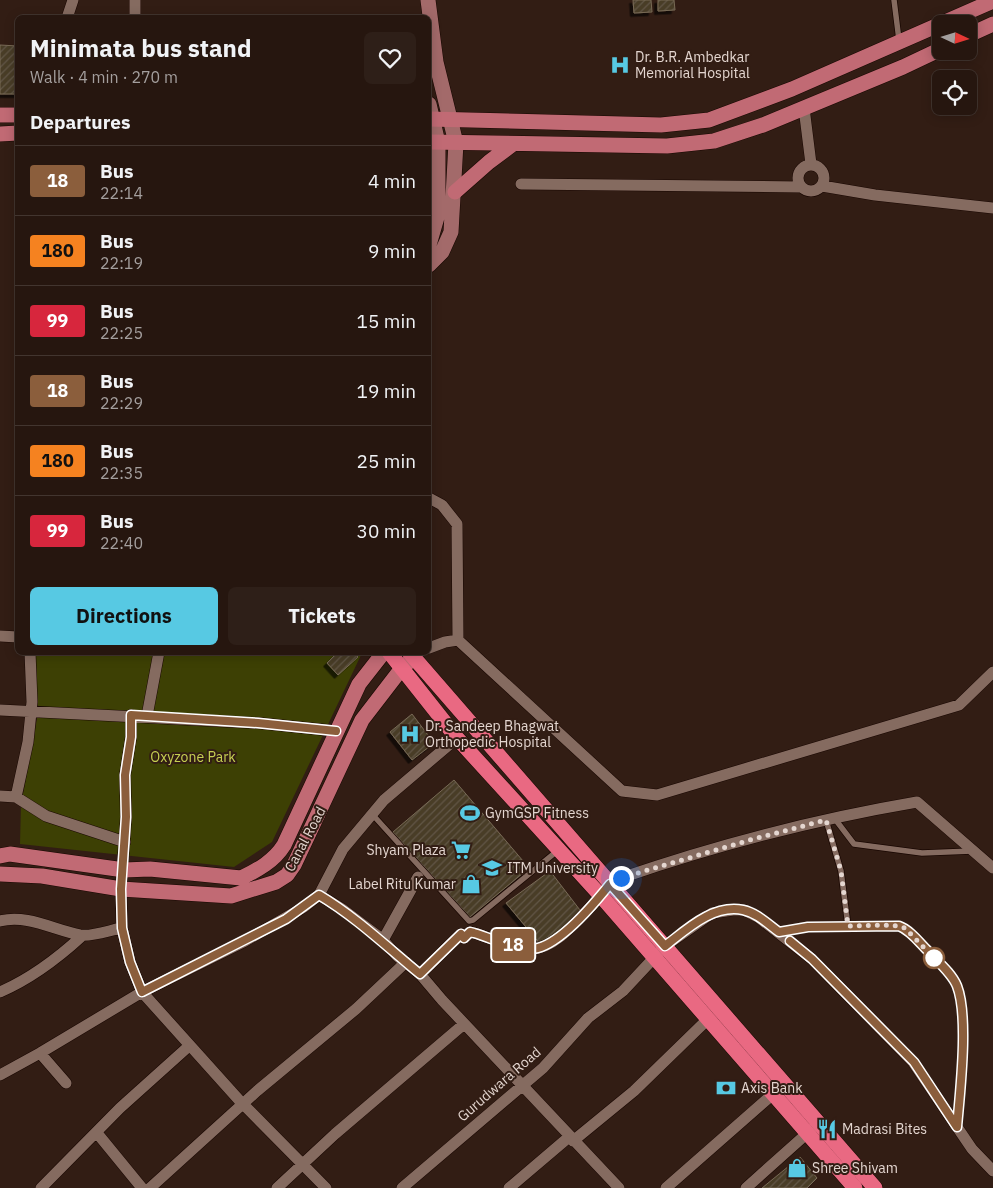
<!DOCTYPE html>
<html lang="en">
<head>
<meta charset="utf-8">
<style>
  :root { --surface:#26160f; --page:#2e1f18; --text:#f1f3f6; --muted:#a49f9e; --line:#42352f; --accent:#57c9e3 }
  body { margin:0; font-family:"IBM Plex Sans",sans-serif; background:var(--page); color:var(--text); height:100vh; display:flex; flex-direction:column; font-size:19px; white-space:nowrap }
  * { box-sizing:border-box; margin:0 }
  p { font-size:16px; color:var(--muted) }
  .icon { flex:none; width:28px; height:28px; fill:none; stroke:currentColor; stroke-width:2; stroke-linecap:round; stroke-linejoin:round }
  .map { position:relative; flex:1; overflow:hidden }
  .sheet { position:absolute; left:15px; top:15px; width:416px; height:640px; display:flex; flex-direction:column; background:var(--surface); border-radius:8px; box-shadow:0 2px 12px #0003,0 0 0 1px var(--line) }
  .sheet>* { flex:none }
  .badge { padding:0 10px; border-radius:4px; font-size:18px; line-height:32px }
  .needle { width:32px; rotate:94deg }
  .fabs { position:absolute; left:932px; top:15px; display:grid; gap:10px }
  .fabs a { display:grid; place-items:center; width:45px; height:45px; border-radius:8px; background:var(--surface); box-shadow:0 2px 12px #0003,0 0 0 1px var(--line); font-size:25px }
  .you { position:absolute; width:25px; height:25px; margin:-12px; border:4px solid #fff; border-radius:50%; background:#1a73e8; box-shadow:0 0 0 8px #1a73e833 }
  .map>.badge { position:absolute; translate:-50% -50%; box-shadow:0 0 0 2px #fff }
  h2 { padding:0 15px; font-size:19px; line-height:45px }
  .round { display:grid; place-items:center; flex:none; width:52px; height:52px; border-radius:8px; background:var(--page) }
  .headline { display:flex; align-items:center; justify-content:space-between; height:85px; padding:0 15px }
  h1 { font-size:24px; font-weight:800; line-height:38px }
  .primary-button { display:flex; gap:10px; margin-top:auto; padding:10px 15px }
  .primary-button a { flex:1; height:58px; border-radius:8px; background:var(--accent); color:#111; font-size:20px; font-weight:800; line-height:58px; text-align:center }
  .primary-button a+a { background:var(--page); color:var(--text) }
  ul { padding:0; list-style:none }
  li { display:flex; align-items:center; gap:15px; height:70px; padding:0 15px; border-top:1px solid var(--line) }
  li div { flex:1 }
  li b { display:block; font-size:19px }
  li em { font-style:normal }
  li .badge { min-width:55px; font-weight:700; text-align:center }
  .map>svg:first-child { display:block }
</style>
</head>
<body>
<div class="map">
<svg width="993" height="1188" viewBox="0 0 993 1188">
  <defs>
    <pattern id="building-hatch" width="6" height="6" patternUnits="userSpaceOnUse" patternTransform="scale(1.25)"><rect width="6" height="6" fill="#483c28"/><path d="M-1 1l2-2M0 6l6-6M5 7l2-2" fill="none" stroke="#625746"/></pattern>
    <filter id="shadow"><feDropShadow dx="-3.5" dy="3.5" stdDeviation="0" flood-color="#0009"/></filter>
  </defs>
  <rect width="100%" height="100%" fill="#321d14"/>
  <!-- green -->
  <path fill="#3d4004" d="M 36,653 L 362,653 L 272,842 L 234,867 L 20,844 L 21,805 L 37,719 Z"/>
  <!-- building -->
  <path fill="url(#building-hatch)" stroke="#786a55" filter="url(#shadow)" d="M 633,0 L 651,0 L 652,12 L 634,13 Z
    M 658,0 L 674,0 L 675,10 L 658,11 Z
    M 0,45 L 18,46 L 18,94 L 0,94 Z
    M 338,652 L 353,652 L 358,657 L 338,675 L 327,663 Z
    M 412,714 L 434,743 L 412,760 L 390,732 Z
    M 454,780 L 529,868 L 470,917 L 393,832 Z
    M 550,871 L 583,914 L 541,945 L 506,903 Z
    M 800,1157 L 817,1178 L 807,1188 L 762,1188 Z"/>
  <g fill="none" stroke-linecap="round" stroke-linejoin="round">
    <defs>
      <path id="lane" d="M 894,0 L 899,40
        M 372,814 L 469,921 L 473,920 L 557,851
        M 835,819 L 854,844 L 922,853 L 972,851
        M 826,820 L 841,871 L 848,926
        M 779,932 L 809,927 L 899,926 C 910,930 919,942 927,950 C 937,960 948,971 955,982 C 970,1006 959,1094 958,1124"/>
      <path id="street" d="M 67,18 L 73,0
        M 135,18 L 135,0
        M 804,108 L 811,164
        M798 178a13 13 0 1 1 26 0a13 13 0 1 1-26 0Z
        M 521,184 L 800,187
        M 822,186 L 875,195 L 993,208
        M 429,498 L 442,505 L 457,524 L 458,640 L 622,791 L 657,795 L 959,705 L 993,672
        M 0,636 L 18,637
        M 429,648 L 445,642 L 458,640
        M 0,710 L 258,723 L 336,731
        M 131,715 L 131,737 L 125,775 L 126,817 L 121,889 L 122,928 L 130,962 L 142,992 L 239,1100 L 326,1188
        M 147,716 L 159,652
        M 0,796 L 16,797 L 46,816 L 125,842
        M 16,797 L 28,742 L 32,702 L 30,652
        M 319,895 L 342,909 L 383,940 L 397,956 L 420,974 L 442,1000 L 619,1188
        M 0,921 C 27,914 54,930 80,935 C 92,937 110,930 122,928
        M 383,940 L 418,877
        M 420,974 L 461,934 L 464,938 L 470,932 L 474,933 C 492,938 511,948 529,949 C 563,951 595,894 621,878 C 717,845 817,819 917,802 L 993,868
        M 0,992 C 30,979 58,958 82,936
        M 40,1053 L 66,1083
        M 0,1075 L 40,1053 L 142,992 L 245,941 L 304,907 L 319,895 L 343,849 L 384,800 L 457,738
        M 97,1133 L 142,1188
        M 573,1141 L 634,1091 L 707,1020
        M 41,1188 L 120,1108 L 189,1046
        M 150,1188 L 257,1091 L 356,1009 L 406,962
        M 277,1188 L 335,1134 L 464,1024
        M 402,1188 L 543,1068 L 588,1018 L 623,991 L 665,946 L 712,913 L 733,910 L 744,910 L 758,917 L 812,959 L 913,1062 L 972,1149 L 993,1171
        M 509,1188 L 569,1137
        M 666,1188 L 773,1094
        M 746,1188 L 812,1129"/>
      <path id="secondary" d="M 428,0 L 436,62 L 456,143 L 451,232 L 442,252 L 429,265
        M 429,104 L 438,143 L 438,214 L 429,245"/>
      <path id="primary" d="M 969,35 L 993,24
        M 0,115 L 18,115
        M 429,119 L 661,125 L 709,120 L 792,89 L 993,1
        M 0,134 L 18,133
        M 429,142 L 667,146 L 714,141 L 763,125 L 903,67 L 941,49
        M 455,192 L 489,162 L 513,144
        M 0,856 L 10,854 L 124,870 L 150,869 L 241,878 C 258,870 274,861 284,845 L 359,684 L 384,652
        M 0,874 L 42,876 L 121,889 L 231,896 L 276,882 L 287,875 L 294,865 L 362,720 L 402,668 L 411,660"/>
      <path id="highway" d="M 389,652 L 457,738 L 601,896 L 855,1188
        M 409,652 L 875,1188"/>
    </defs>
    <!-- lane casing -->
    <use href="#lane" stroke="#190702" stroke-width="7"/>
    <!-- street casing -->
    <use href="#street" stroke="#190702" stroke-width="12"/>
    <!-- secondary casing -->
    <use href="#secondary" stroke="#190702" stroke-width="16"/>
    <!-- primary casing -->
    <use href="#primary" stroke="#190702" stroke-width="16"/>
    <!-- highway casing -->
    <use href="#highway" stroke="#190702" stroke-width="16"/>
    <!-- lane -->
    <use href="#lane" stroke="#856b60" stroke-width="5.5"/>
    <!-- street -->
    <use href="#street" stroke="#856b60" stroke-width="11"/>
    <!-- secondary -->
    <use href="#secondary" stroke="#a36a6a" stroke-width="15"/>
    <!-- primary -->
    <use href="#primary" stroke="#c16a74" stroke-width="15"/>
    <!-- highway -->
    <use href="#highway" stroke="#e96982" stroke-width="15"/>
  </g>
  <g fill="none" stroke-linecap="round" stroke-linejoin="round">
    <defs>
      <path id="line" d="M 336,731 L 258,723 L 131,715 L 131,737 L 125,775 L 126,817 L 121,889 L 122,928 L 130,962 L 142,992 L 286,919 L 319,895 C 356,917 387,947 420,974 L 461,934 L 464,938 L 470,932 L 474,933 C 492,938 511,949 530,949 C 556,950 594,904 610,884 L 665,946 C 687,929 713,904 743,910 C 757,913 768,924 779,932 L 808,927 L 899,926 C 910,930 919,942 927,950 C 936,960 952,973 957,986 C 969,1017 960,1092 957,1127 L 914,1062 L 812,959 L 790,941"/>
    </defs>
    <!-- line casing -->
    <use href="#line" stroke="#fff" stroke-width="11"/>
    <!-- line -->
    <use href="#line" stroke="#8b5e3c" stroke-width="8"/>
    <!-- walk -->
    <path stroke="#e4d6d0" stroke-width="5" stroke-dasharray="0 9" d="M 621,878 L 750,840 L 826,820 L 841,871 L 848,926 L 892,925 L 905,928 L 934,958"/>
  </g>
  <!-- icons -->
  <defs>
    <symbol id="hospital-bare" viewBox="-9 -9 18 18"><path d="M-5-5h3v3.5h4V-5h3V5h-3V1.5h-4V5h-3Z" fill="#57c9e3" stroke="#321d14" stroke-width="2.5" paint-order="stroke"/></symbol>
    <symbol id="stadium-bare" viewBox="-9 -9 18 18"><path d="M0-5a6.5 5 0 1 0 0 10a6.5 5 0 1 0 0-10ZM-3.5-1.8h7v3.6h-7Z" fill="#57c9e3" stroke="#321d14" stroke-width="2.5" paint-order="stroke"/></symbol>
    <symbol id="supermarket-bare" viewBox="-9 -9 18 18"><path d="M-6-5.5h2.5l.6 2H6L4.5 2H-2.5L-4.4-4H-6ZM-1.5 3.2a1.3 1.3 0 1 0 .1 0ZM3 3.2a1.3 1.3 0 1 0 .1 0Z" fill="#57c9e3" stroke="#321d14" stroke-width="2.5" paint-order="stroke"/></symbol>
    <symbol id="university-bare" viewBox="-9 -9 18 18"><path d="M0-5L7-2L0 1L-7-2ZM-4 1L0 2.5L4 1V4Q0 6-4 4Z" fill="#57c9e3" stroke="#321d14" stroke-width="2.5" paint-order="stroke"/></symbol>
    <symbol id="shop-bare" viewBox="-9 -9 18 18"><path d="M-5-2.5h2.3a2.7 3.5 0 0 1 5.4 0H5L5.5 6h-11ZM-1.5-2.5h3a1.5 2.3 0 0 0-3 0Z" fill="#57c9e3" stroke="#321d14" stroke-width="2.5" paint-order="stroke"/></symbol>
    <symbol id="bank-bare" viewBox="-9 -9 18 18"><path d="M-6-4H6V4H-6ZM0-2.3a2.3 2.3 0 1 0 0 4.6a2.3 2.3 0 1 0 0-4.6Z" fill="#57c9e3" stroke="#321d14" stroke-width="2.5" paint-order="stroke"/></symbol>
    <symbol id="restaurant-bare" viewBox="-9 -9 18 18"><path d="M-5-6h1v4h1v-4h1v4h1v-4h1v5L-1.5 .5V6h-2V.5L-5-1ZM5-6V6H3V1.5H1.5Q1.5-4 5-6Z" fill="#57c9e3" stroke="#321d14" stroke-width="2.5" paint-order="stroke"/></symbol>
  </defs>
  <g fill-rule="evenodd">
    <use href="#hospital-bare" x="606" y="51" width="28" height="28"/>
    <use href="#hospital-bare" x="396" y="720" width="28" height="28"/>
    <use href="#stadium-bare" x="456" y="799" width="28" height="28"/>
    <use href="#supermarket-bare" x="447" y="836" width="28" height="28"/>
    <use href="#university-bare" x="478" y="854" width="28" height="28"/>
    <use href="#shop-bare" x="457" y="870" width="28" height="28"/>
    <use href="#bank-bare" x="712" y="1074" width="28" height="28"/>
    <use href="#restaurant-bare" x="813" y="1115" width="28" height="28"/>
    <use href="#shop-bare" x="783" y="1154" width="28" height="28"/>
  </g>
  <!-- markers -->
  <circle fill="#fff" stroke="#8b5e3c" stroke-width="2.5" cx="934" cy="958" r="10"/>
  <g text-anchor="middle" stroke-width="4" stroke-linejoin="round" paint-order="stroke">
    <!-- poi labels -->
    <g font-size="14" fill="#e4d6d0" stroke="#321d14" text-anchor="start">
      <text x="635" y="62">Dr. B.R. Ambedkar<tspan x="635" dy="16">Memorial Hospital</tspan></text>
      <text x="425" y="731">Dr. Sandeep Bhagwat<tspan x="425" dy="16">Orthopedic Hospital</tspan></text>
      <text x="485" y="818">GymGSP Fitness</text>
      <text x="446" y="855" text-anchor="end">Shyam Plaza</text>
      <text x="507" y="873">ITM University</text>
      <text x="456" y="889" text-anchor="end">Label Ritu Kumar</text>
      <text x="741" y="1093">Axis Bank</text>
      <text x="842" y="1134">Madrasi Bites</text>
      <text x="812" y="1173">Shree Shivam</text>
    </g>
    <!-- park labels -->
    <g font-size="14" fill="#c6cf52" stroke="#321d14">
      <text x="193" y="762">Oxyzone Park</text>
    </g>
    <!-- street labels -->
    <g font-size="14" fill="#e4d6d0" stroke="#321d14">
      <text transform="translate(305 839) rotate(-62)" y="5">Canal Road</text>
      <text transform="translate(499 1084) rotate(-41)" y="5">Gurudwara Road</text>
    </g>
  </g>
</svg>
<div class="fabs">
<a><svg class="needle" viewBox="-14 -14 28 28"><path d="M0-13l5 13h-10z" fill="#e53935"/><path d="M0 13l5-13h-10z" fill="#a49f9e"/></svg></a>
<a><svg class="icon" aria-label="locate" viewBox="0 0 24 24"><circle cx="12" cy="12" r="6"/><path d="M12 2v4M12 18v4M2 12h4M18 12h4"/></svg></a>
</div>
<div class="you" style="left:621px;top:878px"></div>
<b class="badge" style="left:513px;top:945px;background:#8b5e3c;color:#fff">18</b>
<section class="sheet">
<div class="headline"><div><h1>Minimata bus stand</h1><p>Walk · 4 min · 270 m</p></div><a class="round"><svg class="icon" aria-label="heart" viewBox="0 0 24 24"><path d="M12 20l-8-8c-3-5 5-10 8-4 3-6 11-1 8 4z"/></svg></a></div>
<h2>Departures</h2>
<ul>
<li><span class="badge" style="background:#8b5e3c;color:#fff">18</span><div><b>Bus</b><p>22:14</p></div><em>4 min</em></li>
<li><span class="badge" style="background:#f58220;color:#111">180</span><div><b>Bus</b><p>22:19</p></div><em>9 min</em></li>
<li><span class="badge" style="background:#d7263d;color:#fff">99</span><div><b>Bus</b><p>22:25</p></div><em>15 min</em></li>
<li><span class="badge" style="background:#8b5e3c;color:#fff">18</span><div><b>Bus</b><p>22:29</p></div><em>19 min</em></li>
<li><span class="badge" style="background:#f58220;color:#111">180</span><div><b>Bus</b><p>22:35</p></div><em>25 min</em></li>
<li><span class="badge" style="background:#d7263d;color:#fff">99</span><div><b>Bus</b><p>22:40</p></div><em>30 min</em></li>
</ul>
<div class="primary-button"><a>Directions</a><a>Tickets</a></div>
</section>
</div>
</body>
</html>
